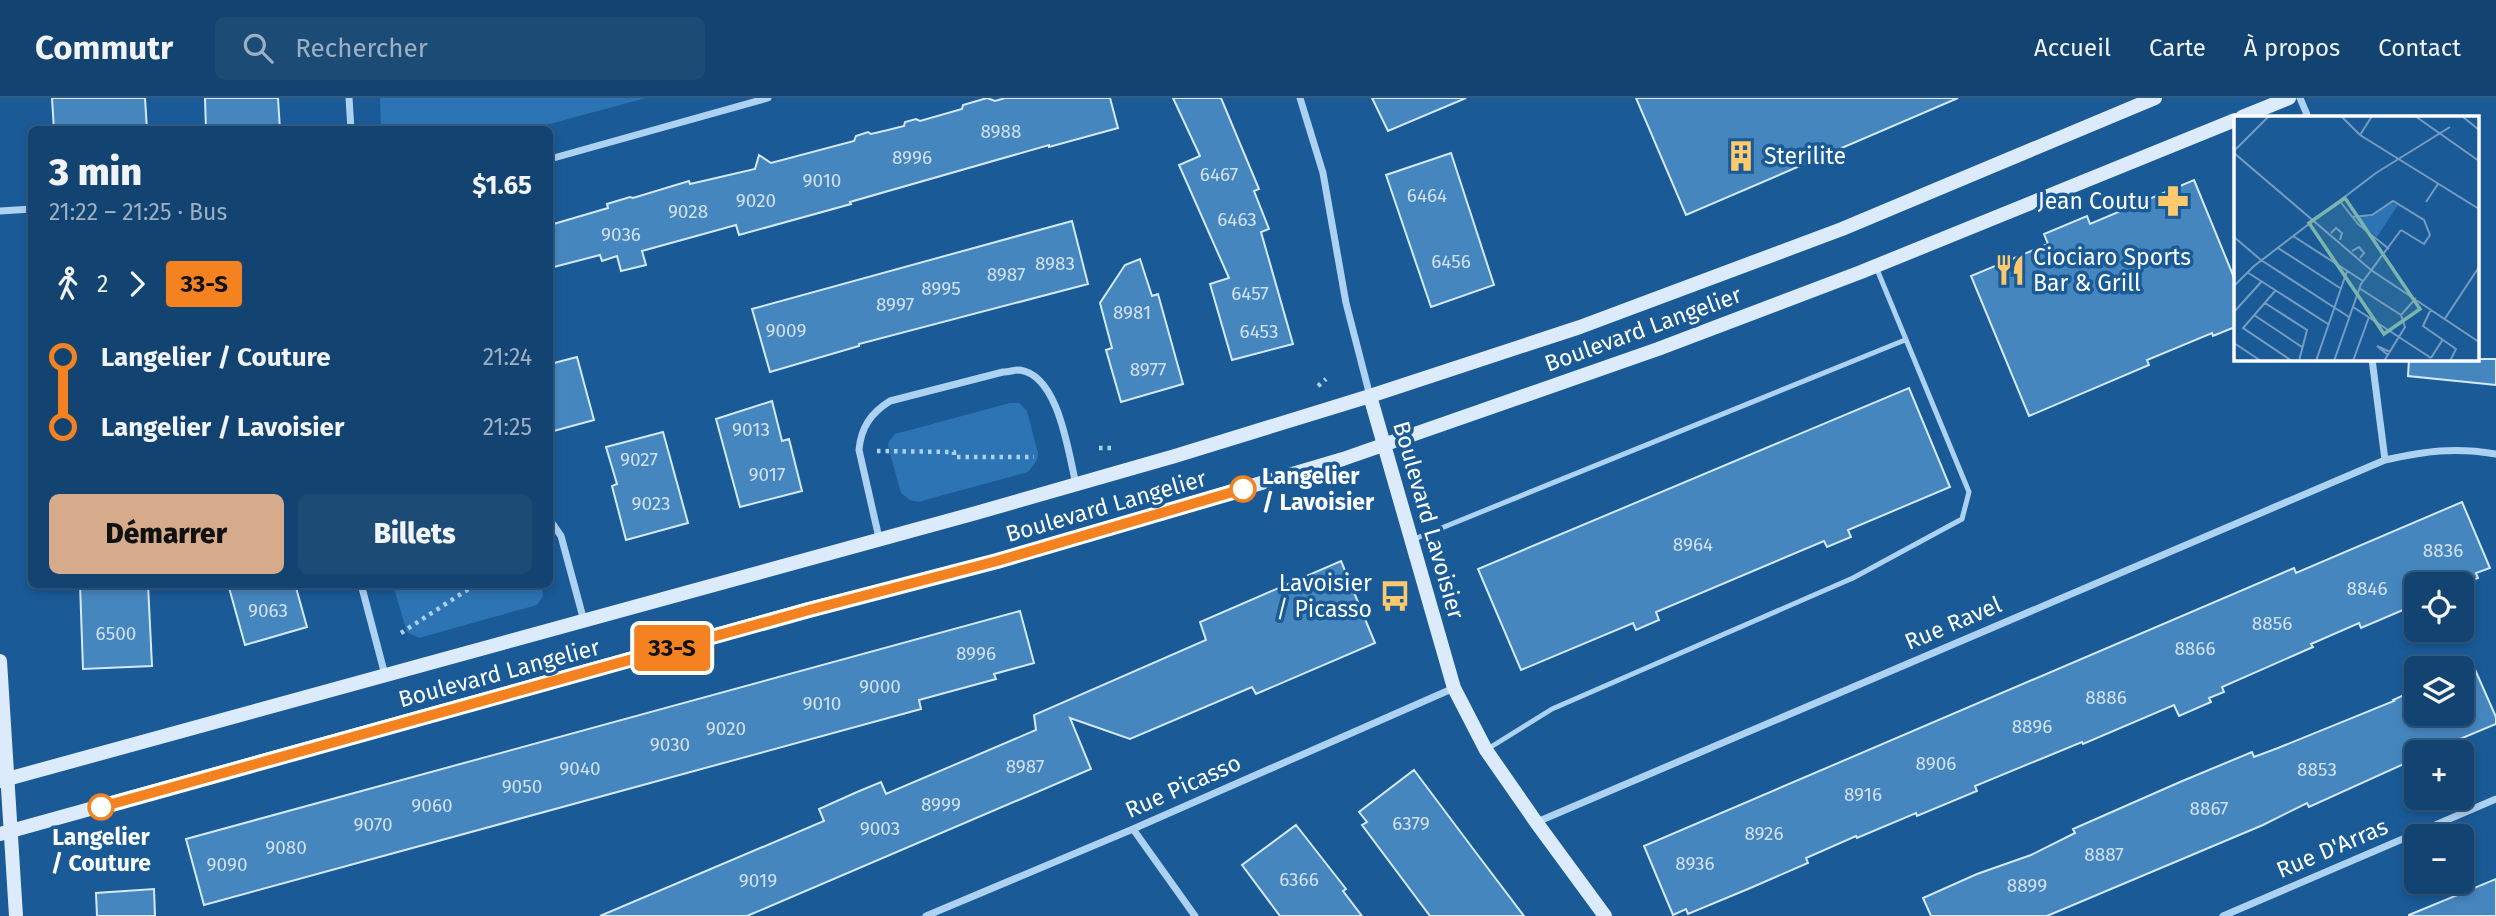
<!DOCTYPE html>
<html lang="fr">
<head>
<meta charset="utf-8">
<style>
  :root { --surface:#134471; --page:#1c4b76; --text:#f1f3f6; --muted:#9db0c3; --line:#325c84; --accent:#d6ab8b }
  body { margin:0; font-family:"Fira Sans",sans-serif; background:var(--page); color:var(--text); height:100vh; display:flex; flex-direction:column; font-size:26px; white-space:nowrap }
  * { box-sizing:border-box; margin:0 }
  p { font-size:23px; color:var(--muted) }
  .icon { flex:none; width:38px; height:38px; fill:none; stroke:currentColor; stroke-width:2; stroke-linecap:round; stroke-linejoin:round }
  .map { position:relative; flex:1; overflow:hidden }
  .side { position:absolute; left:28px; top:28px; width:525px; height:462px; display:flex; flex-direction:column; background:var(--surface); border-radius:10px; box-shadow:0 4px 10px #0003,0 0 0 2px var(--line) }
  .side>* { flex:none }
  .badge { padding:0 14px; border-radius:5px; font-size:24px; line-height:46px }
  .buttons { position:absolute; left:2404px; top:474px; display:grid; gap:14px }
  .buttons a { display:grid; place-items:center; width:70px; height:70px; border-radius:10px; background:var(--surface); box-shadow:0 4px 10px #0003,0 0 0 2px var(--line); font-size:35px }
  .map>.badge { position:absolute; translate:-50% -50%; box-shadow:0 0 0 4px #fff }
  .legs { display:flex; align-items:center; gap:10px; height:77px; padding:0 21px; font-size:23px }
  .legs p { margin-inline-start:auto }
  .summary { display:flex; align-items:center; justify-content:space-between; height:119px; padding:0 21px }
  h1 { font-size:38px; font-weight:800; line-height:52px }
  .primary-button { display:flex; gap:14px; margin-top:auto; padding:14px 21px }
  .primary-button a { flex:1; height:80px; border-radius:10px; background:var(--accent); color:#111; font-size:28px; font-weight:800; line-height:80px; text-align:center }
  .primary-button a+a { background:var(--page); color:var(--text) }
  ul { padding:0 21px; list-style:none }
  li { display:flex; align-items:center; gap:24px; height:70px; font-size:26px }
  li i { display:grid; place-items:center; width:10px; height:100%; margin:0 9px; background:currentColor }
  li i::after { content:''; width:18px; height:18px; margin:-9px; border:5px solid; border-radius:50%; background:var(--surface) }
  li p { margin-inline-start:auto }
  li:first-child i { background:linear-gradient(#0000 50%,currentColor 0) }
  li:last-child i { background:linear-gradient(currentColor 50%,#0000 0) }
  header { display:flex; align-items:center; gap:42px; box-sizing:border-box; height:98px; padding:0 35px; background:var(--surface); border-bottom:2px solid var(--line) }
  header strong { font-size:33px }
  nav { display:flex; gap:38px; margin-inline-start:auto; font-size:24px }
  .search { width:490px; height:63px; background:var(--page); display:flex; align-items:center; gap:18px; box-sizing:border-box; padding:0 24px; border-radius:10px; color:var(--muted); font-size:26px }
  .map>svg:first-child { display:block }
</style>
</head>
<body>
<header>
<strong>Commutr</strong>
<div class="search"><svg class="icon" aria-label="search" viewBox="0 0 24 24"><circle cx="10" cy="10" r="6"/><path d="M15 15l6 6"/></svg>Rechercher</div>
<nav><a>Accueil</a><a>Carte</a><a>À propos</a><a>Contact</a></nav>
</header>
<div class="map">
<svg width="2496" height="818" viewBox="0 0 2496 818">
  <rect width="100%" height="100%" fill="#195a97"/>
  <!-- green -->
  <path fill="#2d74b4" d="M 380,0 L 646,0 L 531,31 L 381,32 Z
    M 1010,305 L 1019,305 L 1027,313 L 1038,355 L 1037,362 L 1028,374 L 918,404 L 910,402 L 901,395 L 888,348 L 889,343 L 895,336 Z
    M 542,486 L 543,498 L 537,507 L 419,540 L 407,534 L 393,487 Z"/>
  <!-- building -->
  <path fill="#4686bf" stroke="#d4e9fb" stroke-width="2" d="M 52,0 L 145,0 L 147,32 L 54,32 Z
    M 205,0 L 278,0 L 280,32 L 206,32 Z
    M 987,0 L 995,3 L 1005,0 L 1110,0 L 1118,30 L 1049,49 L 1049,47 L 850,104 L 851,106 L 739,137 L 736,127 L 642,153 L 646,167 L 621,173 L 617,158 L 602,163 L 600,157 L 550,170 L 550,127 L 608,110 L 607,106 L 630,99 L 633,100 L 689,83 L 690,86 L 755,71 L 759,57 L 771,65 L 854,43 L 856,38 L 868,34 L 871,36 L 888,32 L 904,28 L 905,24 L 916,21 L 920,23 L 962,11 L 963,7 Z
    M 1173,0 L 1221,0 L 1259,91 L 1254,93 L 1269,131 L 1261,134 L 1293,246 L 1232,262 L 1210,186 L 1229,180 L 1179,67 L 1200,58 Z
    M 1372,0 L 1466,0 L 1388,33 Z
    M 1636,0 L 1958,0 L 1686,117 Z
    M 1451,55 L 1494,187 L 1431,209 L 1386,77 Z
    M 2194,82 L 2235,182 L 2235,229 L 2213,238 L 2212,235 L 2147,262 L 2149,267 L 2029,318 L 1971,178 L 2048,146 L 2044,136 L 2087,118 L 2090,126 Z
    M 1072,123 L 1088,186 L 859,246 L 859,248 L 770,274 L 752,211 Z
    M 1140,161 L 1152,198 L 1158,196 L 1183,286 L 1121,304 L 1106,252 L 1112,250 L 1100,205 L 1125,167 Z
    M 577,259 L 594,322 L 550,334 L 550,266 Z
    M 2409,261 L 2496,261 L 2496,287 L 2408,278 Z
    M 1909,290 L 1950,389 L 1848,432 L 1851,439 L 1827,449 L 1824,443 L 1656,514 L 1659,522 L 1636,532 L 1633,525 L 1521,572 L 1478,471 Z
    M 772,303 L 782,343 L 789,341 L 802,393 L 740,409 L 716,321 Z
    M 663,334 L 688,425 L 626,442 L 612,388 L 617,386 L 606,349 Z
    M 2462,404 L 2490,470 L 2476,475 L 2478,480 L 2463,486 L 2417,486 L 2417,506 L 2361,530 L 2359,525 L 2311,546 L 2313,549 L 2222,589 L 2224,594 L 2209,600 L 2211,604 L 2179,618 L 2174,607 L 2083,646 L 2082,644 L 1975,688 L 1977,693 L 1917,718 L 1916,715 L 1857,740 L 1856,738 L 1806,760 L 1808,765 L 1748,791 L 1688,816 L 1686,811 L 1673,817 L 1644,748 L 2294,470 L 2296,475 Z
    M 1341,463 L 1375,545 L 1256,596 L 1252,589 L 1130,641 L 1070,620 L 1091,671 L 747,818 L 600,818 L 824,723 L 819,711 L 857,694 L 881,684 L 886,696 L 1036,632 L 1034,617 L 1206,542 L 1200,524 Z
    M 80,486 L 148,486 L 152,568 L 83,571 Z
    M 228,486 L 295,486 L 307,529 L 245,547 Z
    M 1020,513 L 1034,565 L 994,576 L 996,581 L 919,602 L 921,611 L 204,807 L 186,741 Z
    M 2473,567 L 2496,619 L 2496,626 L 2429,654 L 2417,654 L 2417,660 L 2309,709 L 2307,705 L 2263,727 L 2047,818 L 1931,818 L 1923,800 L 1977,776 L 2031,757 L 2075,735 L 2073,731 L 2180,684 L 2252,654 L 2254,659 L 2278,650 L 2394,603 L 2393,602 L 2417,591 L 2417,616 L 2462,616 L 2462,571 Z
    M 1414,672 L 1474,752 L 1524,818 L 1430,818 L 1362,727 L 1367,724 L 1359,714 Z
    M 1296,727 L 1346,791 L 1343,793 L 1362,818 L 1280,818 L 1242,767 Z
    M 2496,781 L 2496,818 L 2409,818 L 2409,817 Z
    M 154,791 L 155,818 L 97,818 L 96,795 Z"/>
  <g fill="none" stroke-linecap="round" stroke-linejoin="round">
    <!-- path -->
    <path stroke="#add1f0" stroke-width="4.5" stroke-dasharray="3.5 5" stroke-linecap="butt" d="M 1318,288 L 1326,281
      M 1099,350 L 1116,350
      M 877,353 L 954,354 L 954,359 L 1034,359
      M 401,535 L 467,492 L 466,488 L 469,486"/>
    <!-- lane -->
    <path stroke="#add1f0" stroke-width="5" d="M 1412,442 L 1905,242
      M 1486,652 L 1552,611 L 1853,480 L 1962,421 L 1969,394 L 1876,169"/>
    <!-- street -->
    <path stroke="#add1f0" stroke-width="7" d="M 349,0 L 351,32
      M 1300,0 L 1323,75 L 1346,205 L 1370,298
      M 2300,0 L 2308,19
      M 550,61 L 768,0
      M 0,113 L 32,111
      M 2372,261 L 2385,362 C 2426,353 2454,349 2496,356
      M 550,422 L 561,438 L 584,523
      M 879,440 L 859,352 C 861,329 871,315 890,303 L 1003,274 C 1008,274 1015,272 1020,272 C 1059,278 1068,354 1076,386
      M 361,486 L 385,577
      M 1537,724 L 2385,362
      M 1133,731 L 1195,818
      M 926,818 L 1133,731 L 1454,590
      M 2223,818 L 2496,701"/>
    <!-- secondary -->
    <path stroke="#dbebfb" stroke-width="14" d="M 2242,19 L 2289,0
      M 1370,298 L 1454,590 L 1486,652 L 1536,724 L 1605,818
      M 0,563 L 16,818
      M 0,683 L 976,415 L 1175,358 L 1370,298 L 1580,229 L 1842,131 L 2155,0
      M 0,736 L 809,511 L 975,469 L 1343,361 L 1658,251 L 1861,174 L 2235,22"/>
  </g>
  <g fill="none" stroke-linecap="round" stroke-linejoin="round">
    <defs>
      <path id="line-1" d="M 101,709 L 809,512 L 997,463 L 1243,391"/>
    </defs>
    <!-- line-1 casing -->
    <use href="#line-1" stroke="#fff" stroke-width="16"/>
    <!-- line-1 -->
    <use href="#line-1" stroke="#f58220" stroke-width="10"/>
  </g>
  <!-- icons -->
  <defs>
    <symbol id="building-bare" viewBox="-9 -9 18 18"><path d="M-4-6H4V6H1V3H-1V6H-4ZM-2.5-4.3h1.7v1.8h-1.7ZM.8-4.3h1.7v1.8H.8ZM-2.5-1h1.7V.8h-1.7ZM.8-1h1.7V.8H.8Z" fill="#ffc96c" stroke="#195a97" stroke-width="2.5" paint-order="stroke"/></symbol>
    <symbol id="pharmacy-bare" viewBox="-9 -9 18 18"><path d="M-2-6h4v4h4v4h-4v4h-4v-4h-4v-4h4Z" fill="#ffc96c" stroke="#195a97" stroke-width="2.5" paint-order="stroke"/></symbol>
    <symbol id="restaurant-bare" viewBox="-9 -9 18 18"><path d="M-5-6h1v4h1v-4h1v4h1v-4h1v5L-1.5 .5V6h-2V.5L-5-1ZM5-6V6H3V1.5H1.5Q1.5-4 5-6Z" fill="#ffc96c" stroke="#195a97" stroke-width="2.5" paint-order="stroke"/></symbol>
    <symbol id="bus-bare" viewBox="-9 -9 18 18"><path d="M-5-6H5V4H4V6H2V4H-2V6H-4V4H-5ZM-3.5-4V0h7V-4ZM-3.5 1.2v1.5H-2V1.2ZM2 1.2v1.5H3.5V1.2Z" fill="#ffc96c" stroke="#195a97" stroke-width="2.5" paint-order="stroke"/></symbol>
  </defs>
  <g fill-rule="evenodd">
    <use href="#building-bare" x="1719" y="36" width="44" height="44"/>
    <use href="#pharmacy-bare" x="2151" y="81" width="44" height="44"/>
    <use href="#restaurant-bare" x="1988" y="150" width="44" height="44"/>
    <use href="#bus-bare" x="1373" y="476" width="44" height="44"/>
  </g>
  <!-- markers -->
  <g fill="#fff" stroke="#f58220" stroke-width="3.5">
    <circle cx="1243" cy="391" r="12"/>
    <circle cx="101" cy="709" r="12"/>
  </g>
  <g text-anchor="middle" stroke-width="7" stroke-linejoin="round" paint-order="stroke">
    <!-- number labels -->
    <g font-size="19" fill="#d1e1ef">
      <text x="1001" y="40">8988</text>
      <text x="912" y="66">8996</text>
      <text x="1219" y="83">6467</text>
      <text x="822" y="89">9010</text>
      <text x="1427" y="104">6464</text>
      <text x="756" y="109">9020</text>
      <text x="688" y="120">9028</text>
      <text x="1237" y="128">6463</text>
      <text x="621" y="143">9036</text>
      <text x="1451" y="170">6456</text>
      <text x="1055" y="172">8983</text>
      <text x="1006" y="183">8987</text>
      <text x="941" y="197">8995</text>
      <text x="1250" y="202">6457</text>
      <text x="895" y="213">8997</text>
      <text x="1132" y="221">8981</text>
      <text x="786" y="239">9009</text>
      <text x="1259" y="240">6453</text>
      <text x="1148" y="278">8977</text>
      <text x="751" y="338">9013</text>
      <text x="639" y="368">9027</text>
      <text x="767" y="383">9017</text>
      <text x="651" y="412">9023</text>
      <text x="1693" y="453">8964</text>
      <text x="2443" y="459">8836</text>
      <text x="2367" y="497">8846</text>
      <text x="268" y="519">9063</text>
      <text x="2272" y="532">8856</text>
      <text x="116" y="542">6500</text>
      <text x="2195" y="557">8866</text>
      <text x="976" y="562">8996</text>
      <text x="880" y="595">9000</text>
      <text x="2106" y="606">8886</text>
      <text x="822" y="612">9010</text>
      <text x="2032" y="635">8896</text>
      <text x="726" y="637">9020</text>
      <text x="670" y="653">9030</text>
      <text x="1936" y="672">8906</text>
      <text x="1025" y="675">8987</text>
      <text x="580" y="677">9040</text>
      <text x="2317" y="678">8853</text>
      <text x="522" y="695">9050</text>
      <text x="1863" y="703">8916</text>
      <text x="941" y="713">8999</text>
      <text x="432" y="714">9060</text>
      <text x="2209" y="717">8867</text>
      <text x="1411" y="732">6379</text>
      <text x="373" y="733">9070</text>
      <text x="880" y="737">9003</text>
      <text x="1764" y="742">8926</text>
      <text x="286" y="756">9080</text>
      <text x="2104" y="763">8887</text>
      <text x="1695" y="772">8936</text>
      <text x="227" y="773">9090</text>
      <text x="1299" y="788">6366</text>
      <text x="758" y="789">9019</text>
      <text x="2027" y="794">8899</text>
    </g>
    <!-- poi labels -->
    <g font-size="23" fill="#fff" stroke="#195a97" text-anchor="start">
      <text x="1764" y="66">Sterilite</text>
      <text x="2150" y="111" text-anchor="end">Jean Coutu</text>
      <text x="2033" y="167">Ciociaro Sports<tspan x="2033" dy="26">Bar &amp; Grill</tspan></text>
      <text x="1372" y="493" text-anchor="end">Lavoisier<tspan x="1372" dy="26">/ Picasso</tspan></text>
    </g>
    <!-- street labels -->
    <g font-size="23" fill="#fff" stroke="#195a97">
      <text transform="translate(1643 231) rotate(-20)" y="8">Boulevard Langelier</text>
      <text transform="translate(1106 408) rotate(-16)" y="8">Boulevard Langelier</text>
      <text transform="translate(1429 422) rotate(74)" y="8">Boulevard Lavoisier</text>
      <text transform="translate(1953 525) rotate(-23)" y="8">Rue Ravel</text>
      <text transform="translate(499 575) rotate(-15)" y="8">Boulevard Langelier</text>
      <text transform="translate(1183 688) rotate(-24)" y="8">Rue Picasso</text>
      <text transform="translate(2332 750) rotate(-23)" y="8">Rue D'Arras</text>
    </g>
    <!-- stop labels -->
    <g font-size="23" font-weight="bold" fill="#fff" stroke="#195a97" text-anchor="start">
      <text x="1262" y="386">Langelier<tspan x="1262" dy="26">/ Lavoisier</tspan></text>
      <text x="101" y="747" text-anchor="middle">Langelier<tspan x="101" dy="26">/ Couture</tspan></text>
    </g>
  </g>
  <!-- overview -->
  <g transform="translate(2234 18)">
    <rect width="245" height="245" fill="#195a97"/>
    <path d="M 158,87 L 164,89 L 143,121 L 122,104 L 122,99 L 135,101 Z" fill="#2d74b4"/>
    <path fill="none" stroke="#759cc1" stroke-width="2" d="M 107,0 L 126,19 L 245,93M 181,0 L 245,45M 228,0 L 245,14M 126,19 L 138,0M 0,35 L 35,0M 0,37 L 137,154 L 245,226M 105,84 L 124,108 L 155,133M 192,86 L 204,68M 118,101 L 138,99 L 159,85 L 190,104 L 196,119 L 190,128 L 167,114M 97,117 L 102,112 L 108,117 L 106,124M 59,120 L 129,165M 0,121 L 27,144 L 115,201M 44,132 L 106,172M 118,135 L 125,131 L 130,137 L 126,142M 13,156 L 94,208M 0,170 L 20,150 L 142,57 L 216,11M 125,172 L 167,199M 42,174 L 9,212 L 58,245M 31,187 L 73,214 L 65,245M 119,191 L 197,242M 197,193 L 189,210 L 222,233 L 216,245M 0,196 L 28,165M 20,199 L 68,231M 210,204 L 245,151M 0,227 L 27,245M 154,239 L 143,230 L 156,236M 197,242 L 209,223M 82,245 L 113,155M 100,245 L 127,168 L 167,114M 119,245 L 135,201M 150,245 L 171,211 L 167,199 L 182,182"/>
    <path fill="#7bb4af" fill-opacity="0.15" stroke="#7bb4af" stroke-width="3.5" d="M 111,82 L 186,193 L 150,218 L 75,107 Z"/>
    <rect width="245" height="245" fill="none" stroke="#fff" stroke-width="3.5"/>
  </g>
</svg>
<div class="buttons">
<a><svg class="icon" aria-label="locate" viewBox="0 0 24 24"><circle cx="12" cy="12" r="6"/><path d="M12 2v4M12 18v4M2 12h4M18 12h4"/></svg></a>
<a><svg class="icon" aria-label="layers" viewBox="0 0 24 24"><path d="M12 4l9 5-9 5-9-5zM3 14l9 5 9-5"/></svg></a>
<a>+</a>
<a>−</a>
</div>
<b class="badge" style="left:672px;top:550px;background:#f58220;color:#111">33-S</b>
<section class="side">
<div class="summary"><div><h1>3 min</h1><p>21:22 – 21:25 · Bus</p></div><b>$1.65</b></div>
<div class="legs"><svg class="icon" aria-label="walk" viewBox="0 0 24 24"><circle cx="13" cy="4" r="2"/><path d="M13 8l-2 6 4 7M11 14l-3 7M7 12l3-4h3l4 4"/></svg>2<svg class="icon" aria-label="forward" viewBox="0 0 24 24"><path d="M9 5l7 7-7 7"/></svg><b class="badge" style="background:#f58220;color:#111">33-S</b></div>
<ul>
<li><i style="color:#f58220"></i><b>Langelier / Couture</b><p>21:24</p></li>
<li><i style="color:#f58220"></i><b>Langelier / Lavoisier</b><p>21:25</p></li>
</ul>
<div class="primary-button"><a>Démarrer</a><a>Billets</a></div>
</section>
</div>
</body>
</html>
